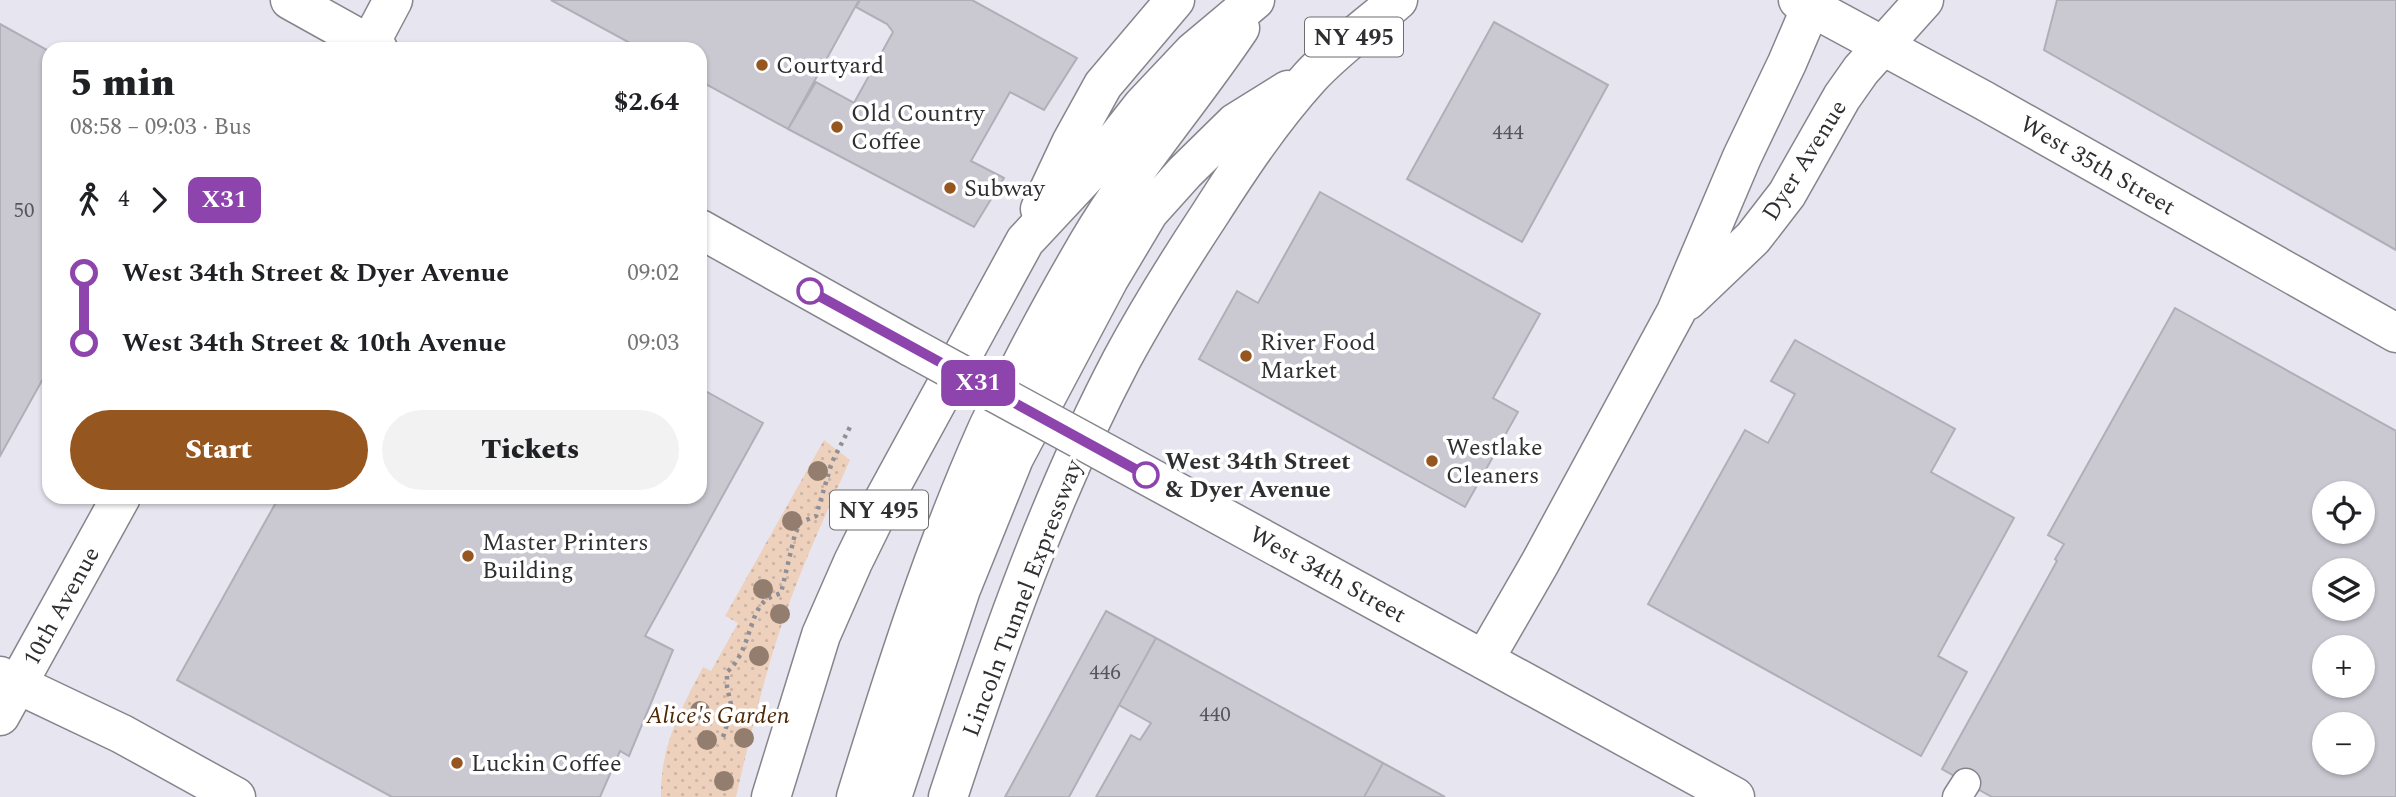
<!DOCTYPE html>
<html lang="en">
<head>
<meta charset="utf-8">
<style>
  :root { --surface:#fff; --page:#f2f2f2; --text:#202124; --muted:#757577; --accent:#96561f }
  body { margin:0; font-family:Spectral,serif; background:var(--page); color:var(--text); height:100vh; display:flex; flex-direction:column; font-size:26px; white-space:nowrap }
  * { box-sizing:border-box; margin:0 }
  p { font-size:23px; color:var(--muted) }
  .icon { flex:none; width:38px; height:38px; fill:none; stroke:currentColor; stroke-width:2; stroke-linecap:round; stroke-linejoin:round }
  .map { position:relative; flex:1; overflow:hidden }
  .details { position:absolute; left:42px; top:42px; width:665px; height:462px; display:flex; flex-direction:column; background:var(--surface); border-radius:21px; box-shadow:0 2px 5px #0004 }
  .details>* { flex:none }
  .badge { padding:0 14px; border-radius:10px; font-size:24px; line-height:46px }
  .fabs { position:absolute; left:2312px; top:481px; display:grid; gap:14px }
  .fabs a { display:grid; place-items:center; width:63px; height:63px; border-radius:50%; background:var(--surface); box-shadow:0 2px 5px #0004; font-size:35px }
  .map>.badge { position:absolute; translate:-50% -50%; box-shadow:0 0 0 4px #fff }
  .legs { display:flex; align-items:center; gap:10px; height:77px; padding:0 28px; font-size:23px }
  .legs p { margin-inline-start:auto }
  .head { display:flex; align-items:center; justify-content:space-between; height:119px; padding:0 28px }
  h1 { font-size:38px; font-weight:800; line-height:52px }
  .primary-button { display:flex; gap:14px; margin-top:auto; padding:14px 28px }
  .primary-button a { flex:1; height:80px; border-radius:42px; background:var(--accent); color:#fff; font-size:28px; font-weight:800; line-height:80px; text-align:center }
  .primary-button a+a { background:var(--page); color:var(--text) }
  ul { padding:0 28px; list-style:none }
  li { display:flex; align-items:center; gap:24px; height:70px; font-size:26px }
  li i { display:grid; place-items:center; width:10px; height:100%; margin:0 9px; background:currentColor }
  li i::after { content:''; width:18px; height:18px; margin:-9px; border:5px solid; border-radius:50%; background:var(--surface) }
  li p { margin-inline-start:auto }
  li:first-child i { background:linear-gradient(#0000 50%,currentColor 0) }
  li:last-child i { background:linear-gradient(currentColor 50%,#0000 0) }
  .map>svg:first-child { display:block }
</style>
</head>
<body>
<div class="map">
<svg width="2396" height="797" viewBox="0 0 2396 797">
  <defs>
    <pattern id="park-dots" width="8" height="8" patternUnits="userSpaceOnUse" patternTransform="scale(1.75)"><rect width="8" height="8" fill="#eed1bd"/><path d="M2 2h.1M6 6h.1" fill="none" stroke="#ccb4a3" stroke-width="1.8" stroke-linecap="round"/></pattern>
  </defs>
  <rect width="100%" height="100%" fill="#e7e6f0"/>
  <!-- park -->
  <path fill="url(#park-dots)" d="M 824,440 L 850,460 C 825,516 799,572 780,630 C 762,685 749,741 736,797 L 661,797 C 660,746 680,711 703,667 L 711,671 L 738,623 L 725,616 Z"/>
  <!-- building -->
  <path fill="#cac9d2" stroke="#b0afb8" stroke-width="2" fill-rule="evenodd" d="M 551,0 L 859,0 L 788,129 L 700,81 L 700,49 L 641,49 Z
    M 860,0 L 972,0 L 1077,58 L 1044,110 L 1010,92 L 971,161 L 1004,178 L 974,227 L 788,129 L 816,82 L 854,103 L 893,32 L 887,24 L 856,7 Z
    M 2057,0 L 2396,0 L 2396,250 L 2044,50 Z
    M 1494,22 L 1608,85 L 1522,242 L 1407,179 Z
    M 0,24 L 49,51 L 49,368 L 0,456 Z
    M 1320,192 L 1540,314 L 1493,398 L 1518,412 L 1465,507 L 1199,359 L 1237,291 L 1258,303 Z
    M 2175,308 L 2396,431 L 2396,797 L 1992,797 L 1942,769 L 2057,561 L 2055,559 L 2064,544 L 2048,535 ZM 2324,494 L 2362,494 L 2362,532 L 2324,532 ZM 2324,570 L 2362,570 L 2362,609 L 2324,609 ZM 2324,648 L 2362,648 L 2362,686 L 2324,686 ZM 2324,724 L 2362,724 L 2362,763 L 2324,763 Z
    M 1795,340 L 1955,429 L 1931,472 L 2014,518 L 1938,656 L 1967,672 L 1921,756 L 1648,604 L 1745,430 L 1768,443 L 1795,394 L 1771,381 Z
    M 700,388 L 763,423 L 645,636 L 673,650 L 629,756 L 620,751 L 600,797 L 392,797 L 177,680 L 279,497 L 700,497 Z
    M 1106,611 L 1156,638 L 1119,705 L 1069,797 L 1005,797 Z
    M 1156,638 L 1383,763 L 1364,797 L 1096,797 L 1131,735 L 1140,740 L 1151,723 L 1119,705 Z
    M 1383,763 L 1445,797 L 1364,797 Z"/>
  <g fill="none" stroke-linecap="round" stroke-linejoin="round">
    <defs>
      <path id="service" d="M 1957,797 L 1966,783"/>
      <path id="minor" d="M 1798,0 L 1983,100 L 2396,333
        M 0,676 L 122,734 L 236,797"/>
      <path id="primary" d="M 290,0 L 378,49
        M 367,49 L 393,0
        M 700,229 L 911,347
        M 1687,301 L 1753,238 L 1787,194 L 1842,97 L 1861,70 L 1924,0
        M 1122,462 L 1735,797
        M 1484,660 L 1540,563 L 1676,312 L 1742,157 L 1787,63 L 1814,0
        M 0,716 L 121,497"/>
      <path id="motorway" d="M 1040,209 L 1071,143 L 1103,85 L 1175,0
        M 771,797 L 821,635 L 853,562 L 883,501 L 1025,241 L 1095,166 L 1143,105 L 1193,52 L 1255,0
        M 856,797 C 894,674 933,551 985,434 C 994,413 1006,393 1017,373 C 1039,329 1063,286 1088,243 C 1133,167 1191,101 1240,28
        M 892,797 L 961,589 L 1014,458 L 1109,279 L 1149,212 L 1185,172 L 1235,123 L 1288,90
        M 948,797 C 997,648 1049,498 1122,359 C 1149,309 1179,261 1210,214 C 1240,167 1272,119 1310,77 C 1336,49 1369,25 1398,0"/>
    </defs>
    <!-- service casing -->
    <use href="#service" stroke="#85858d" stroke-width="31"/>
    <!-- minor casing -->
    <use href="#minor" stroke="#85858d" stroke-width="41"/>
    <!-- primary casing -->
    <use href="#primary" stroke="#85858d" stroke-width="41"/>
    <!-- motorway casing -->
    <use href="#motorway" stroke="#85858d" stroke-width="41"/>
    <!-- path -->
    <path stroke="#908f96" stroke-width="4.5" stroke-dasharray="3.5 5" stroke-linecap="butt" d="M 723,737 L 732,709 L 727,687 L 727,672 C 751,651 748,614 766,600 C 770,597 776,595 781,593 L 795,534 L 801,522 L 816,516 L 832,462 L 850,427"/>
    <!-- service -->
    <use href="#service" stroke="#fff" stroke-width="28"/>
    <!-- minor -->
    <use href="#minor" stroke="#fff" stroke-width="38"/>
    <!-- primary -->
    <use href="#primary" stroke="#fff" stroke-width="38"/>
    <!-- motorway -->
    <use href="#motorway" stroke="#fff" stroke-width="38"/>
    <defs>
      <path id="primary-bridge" d="M 911,347 L 1122,462"/>
    </defs>
    <!-- primary-bridge casing -->
    <use href="#primary-bridge" stroke="#85858d" stroke-width="41" stroke-linecap="butt"/>
    <!-- primary-bridge -->
    <use href="#primary-bridge" stroke="#fff" stroke-width="38"/>
  </g>
  <!-- trees -->
  <g fill="#927d6e">
    <circle cx="818" cy="471" r="10"/>
    <circle cx="792" cy="521" r="10"/>
    <circle cx="763" cy="589" r="10"/>
    <circle cx="780" cy="614" r="10"/>
    <circle cx="759" cy="656" r="10"/>
    <circle cx="700" cy="711" r="10"/>
    <circle cx="744" cy="738" r="10"/>
    <circle cx="707" cy="740" r="10"/>
    <circle cx="724" cy="781" r="10"/>
  </g>
  <g fill="none" stroke-linecap="round" stroke-linejoin="round">
    <defs>
      <path id="line-1" d="M 810,291 L 1146,475"/>
    </defs>
    <!-- line-1 casing -->
    <use href="#line-1" stroke="#fff" stroke-width="16"/>
    <!-- line-1 -->
    <use href="#line-1" stroke="#8e44ad" stroke-width="10"/>
  </g>
  <!-- markers -->
  <g fill="#96561f" stroke="#fff" stroke-width="2.5">
    <circle cx="762" cy="65" r="7"/>
    <circle cx="837" cy="127" r="7"/>
    <circle cx="950" cy="188" r="7"/>
    <circle cx="1246" cy="356" r="7"/>
    <circle cx="1432" cy="461" r="7"/>
    <circle cx="468" cy="556" r="7"/>
    <circle cx="457" cy="763" r="7"/>
  </g>
  <g fill="#fff" stroke="#8e44ad" stroke-width="3.5">
    <circle cx="810" cy="291" r="12"/>
    <circle cx="1146" cy="475" r="12"/>
  </g>
  <g text-anchor="middle" stroke-width="7" stroke-linejoin="round" paint-order="stroke">
    <!-- number labels -->
    <g font-size="21" fill="#56565a">
      <text x="1508" y="139">444</text>
      <text x="24" y="217">50</text>
      <text x="1105" y="679">446</text>
      <text x="1215" y="721">440</text>
    </g>
    <!-- shield labels -->
    <g fill="#fff" stroke="#6d6d70" stroke-width="2">
      <rect x="1305" y="17.5" width="98" height="39" rx="5"/>
      <rect x="830" y="490.5" width="98" height="39" rx="5"/>
    </g>
    <g font-size="23" font-weight="bold" fill="#2f2f32">
      <text x="1354" y="45">NY 495</text>
      <text x="879" y="518">NY 495</text>
    </g>
    <!-- poi labels -->
    <g font-size="24" fill="#2f2f32" stroke="#fff" text-anchor="start">
      <text x="776" y="73">Courtyard</text>
      <text x="851" y="121">Old Country<tspan x="851" dy="28">Coffee</tspan></text>
      <text x="964" y="196">Subway</text>
      <text x="1260" y="350">River Food<tspan x="1260" dy="28">Market</tspan></text>
      <text x="1446" y="455">Westlake<tspan x="1446" dy="28">Cleaners</tspan></text>
      <text x="482" y="550">Master Printers<tspan x="482" dy="28">Building</tspan></text>
      <text x="471" y="771">Luckin Coffee</text>
    </g>
    <!-- street labels -->
    <g font-size="24" fill="#2f2f32" stroke="#fff">
      <text transform="translate(1804 160) rotate(-58)" y="8">Dyer Avenue</text>
      <text transform="translate(2098 165) rotate(30)" y="8">West 35th Street</text>
      <text transform="translate(1328 574) rotate(29)" y="8">West 34th Street</text>
      <text transform="translate(1022 598) rotate(-69)" y="8">Lincoln Tunnel Expressway</text>
      <text transform="translate(61 606) rotate(-61)" y="8">10th Avenue</text>
    </g>
    <!-- stop labels -->
    <g font-size="24" font-weight="bold" fill="#2f2f32" stroke="#fff" text-anchor="start">
      <text x="1165" y="469">West 34th Street<tspan x="1165" dy="28">&amp; Dyer Avenue</tspan></text>
    </g>
    <!-- park labels -->
    <g font-size="24" font-style="italic" fill="#4d2704" stroke="#fff">
      <text x="718" y="723">Alice's Garden</text>
    </g>
  </g>
</svg>
<div class="fabs">
<a><svg class="icon" aria-label="locate" viewBox="0 0 24 24"><circle cx="12" cy="12" r="6"/><path d="M12 2v4M12 18v4M2 12h4M18 12h4"/></svg></a>
<a><svg class="icon" aria-label="layers" viewBox="0 0 24 24"><path d="M12 4l9 5-9 5-9-5zM3 14l9 5 9-5"/></svg></a>
<a>+</a>
<a>−</a>
</div>
<b class="badge" style="left:978px;top:383px;background:#8e44ad;color:#fff">X31</b>
<section class="details">
<div class="head"><div><h1>5 min</h1><p>08:58 – 09:03 · Bus</p></div><b>$2.64</b></div>
<div class="legs"><svg class="icon" aria-label="walk" viewBox="0 0 24 24"><circle cx="13" cy="4" r="2"/><path d="M13 8l-2 6 4 7M11 14l-3 7M7 12l3-4h3l4 4"/></svg>4<svg class="icon" aria-label="forward" viewBox="0 0 24 24"><path d="M9 5l7 7-7 7"/></svg><b class="badge" style="background:#8e44ad;color:#fff">X31</b></div>
<ul>
<li><i style="color:#8e44ad"></i><b>West 34th Street &amp; Dyer Avenue</b><p>09:02</p></li>
<li><i style="color:#8e44ad"></i><b>West 34th Street &amp; 10th Avenue</b><p>09:03</p></li>
</ul>
<div class="primary-button"><a>Start</a><a>Tickets</a></div>
</section>
</div>
</body>
</html>
